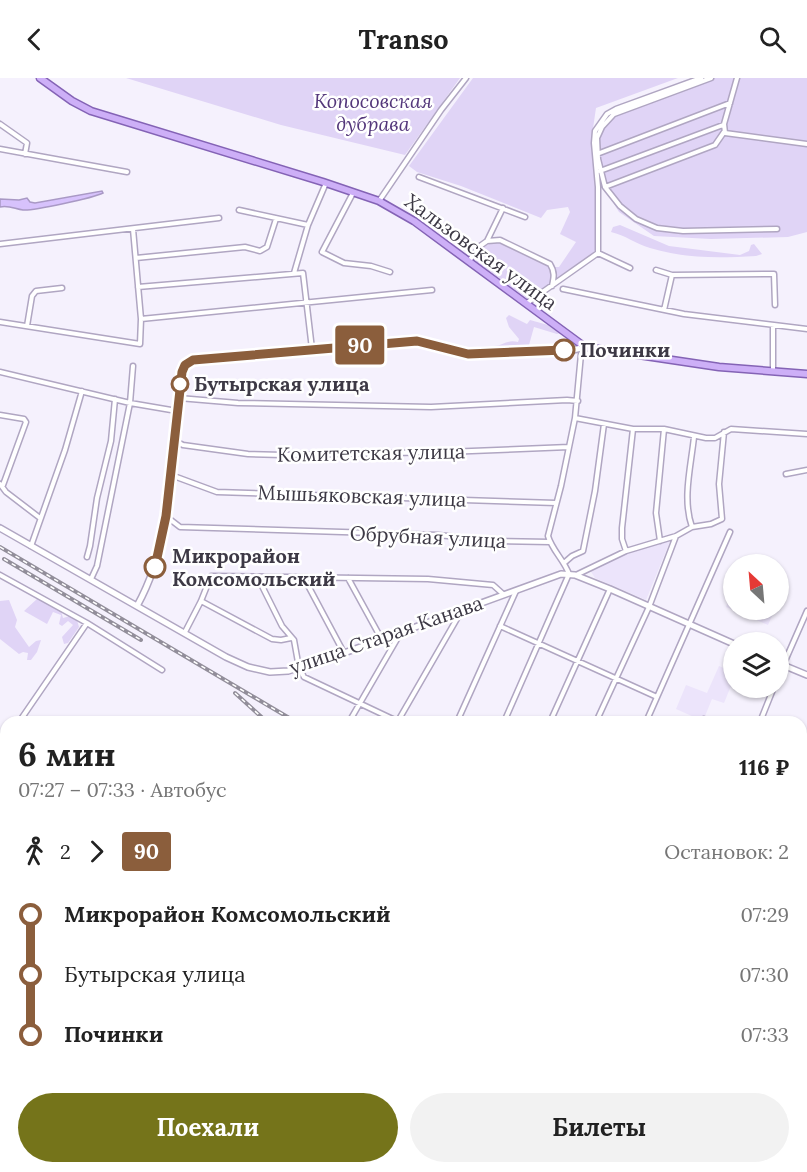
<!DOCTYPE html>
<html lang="ru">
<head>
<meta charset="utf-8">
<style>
  :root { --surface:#fff; --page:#f2f2f2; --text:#222; --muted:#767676; --accent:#75741a }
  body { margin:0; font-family:Lora,serif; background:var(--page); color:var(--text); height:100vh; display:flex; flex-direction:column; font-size:22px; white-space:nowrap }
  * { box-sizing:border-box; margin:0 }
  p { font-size:20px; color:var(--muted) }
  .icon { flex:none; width:33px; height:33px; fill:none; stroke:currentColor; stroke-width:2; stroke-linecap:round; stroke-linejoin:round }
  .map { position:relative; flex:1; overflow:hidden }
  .details { position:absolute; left:0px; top:638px; width:807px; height:458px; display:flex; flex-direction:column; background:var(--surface); border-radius:18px 18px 0 0; box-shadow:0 2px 4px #0004 }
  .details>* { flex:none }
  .badge { padding:0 12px; border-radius:4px; font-size:21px; line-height:39px }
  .needle { width:39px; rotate:334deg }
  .buttons { position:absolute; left:723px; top:476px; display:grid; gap:12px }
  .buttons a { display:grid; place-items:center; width:66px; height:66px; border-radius:50%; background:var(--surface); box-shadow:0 2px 4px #0004; font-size:30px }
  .map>.badge { position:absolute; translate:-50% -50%; box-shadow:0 0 0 3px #fff }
  .legs { display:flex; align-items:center; gap:9px; height:66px; padding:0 18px; font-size:20px }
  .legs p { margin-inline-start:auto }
  .headline { display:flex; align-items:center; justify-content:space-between; height:102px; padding:0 18px }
  h1 { font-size:33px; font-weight:700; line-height:45px }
  .button { display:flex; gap:12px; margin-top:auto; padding:12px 18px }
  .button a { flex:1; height:69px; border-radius:36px; background:var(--accent); color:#fff; font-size:24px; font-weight:700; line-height:69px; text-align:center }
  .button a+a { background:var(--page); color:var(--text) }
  ul { padding:0 18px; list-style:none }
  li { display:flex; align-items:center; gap:21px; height:60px; font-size:22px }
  li i { display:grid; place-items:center; width:9px; height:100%; margin:0 8px; background:currentColor }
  li i::after { content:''; width:15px; height:15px; margin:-8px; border:4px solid; border-radius:50%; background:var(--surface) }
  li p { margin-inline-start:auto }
  li:first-child i { background:linear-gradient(#0000 50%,currentColor 0) }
  li:last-child i { background:linear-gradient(currentColor 50%,#0000 0) }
  header { display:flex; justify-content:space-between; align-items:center; height:78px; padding:0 18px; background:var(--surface); font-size:27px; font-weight:700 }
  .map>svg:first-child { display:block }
</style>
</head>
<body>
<header><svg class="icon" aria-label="back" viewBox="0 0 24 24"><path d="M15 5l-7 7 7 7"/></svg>Transo<svg class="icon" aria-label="search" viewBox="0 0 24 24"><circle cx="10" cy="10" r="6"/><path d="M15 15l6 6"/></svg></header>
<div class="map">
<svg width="807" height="1094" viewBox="0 0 807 1094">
  <rect width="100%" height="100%" fill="#f5f1fd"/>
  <!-- built -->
  <path fill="#ece4fb" d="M 671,461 L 646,522 L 595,500 L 590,492 L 621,478 Z
    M 733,511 L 734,531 L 775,531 L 768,547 L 726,529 Z
    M 719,588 L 733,594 L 733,603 L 724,625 L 712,621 L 703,643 L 676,631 L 686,607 L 707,615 Z
    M 6,1046 L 6,1089 L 63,1089 L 63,1094 L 0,1094 L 0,1062 Z"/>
  <!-- green -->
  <path fill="#e0d4f6" d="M 126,0 L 460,0 L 405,77 L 281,47 Z
    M 473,0 L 678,0 L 596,30 L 591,64 L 596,116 L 596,168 L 594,175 L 528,221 L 476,183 L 476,177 C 482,170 487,165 497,164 L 550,189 L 559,189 L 576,164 L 560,156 L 570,134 L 568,129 L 547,132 L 541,140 L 461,108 L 417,94 L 409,88 Z
    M 705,0 L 807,0 L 807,154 L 788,159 L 711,161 L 654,158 L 619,134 L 601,105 L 595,78 L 595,63 L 600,49 L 611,36 Z
    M 620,147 L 669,168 L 740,177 L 749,173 L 751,167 L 754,166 L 762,176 L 756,178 C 719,180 686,181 650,170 C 636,166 625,157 611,154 L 613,149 Z
    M 509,237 L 527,246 L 530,242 L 548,247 L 560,255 L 557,256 L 534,249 L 529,267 L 503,271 L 467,272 L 464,269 C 474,269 484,269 494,268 C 503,268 507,261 518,264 L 519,261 L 509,249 L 506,240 Z
    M 38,520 L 61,533 L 63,540 L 70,538 L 77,542 L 79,549 L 68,565 L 64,566 L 62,559 L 73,547 L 68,543 L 62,548 L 59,546 L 61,537 L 53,534 L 47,546 L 24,533 Z
    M 9,522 L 17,542 L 15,549 L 29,569 L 36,563 L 41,562 L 37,574 L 31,582 L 27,582 L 28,575 L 23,574 L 19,576 L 0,561 L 0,523 Z"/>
  <!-- water -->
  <path fill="#d7c2fc" stroke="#a999c5" stroke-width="1.5" d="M 102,113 L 103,115 C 93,120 33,133 23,132 C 15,131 9,127 0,129 L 0,121 L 19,122 L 27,120 L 30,124 L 35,125 Z
    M 109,1089 L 300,1089 L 302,1094 L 111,1094 Z"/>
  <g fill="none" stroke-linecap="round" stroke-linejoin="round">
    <defs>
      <path id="street" d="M 711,0 L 614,36 L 602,49 L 597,60 L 598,81 L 605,109 L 620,128 L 636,141 L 657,150 L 683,153 L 777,151
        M 737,0 L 724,46 L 725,55 L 807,66
        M 0,46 L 27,65 L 25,76
        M 0,71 L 127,94
        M 597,76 L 730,25
        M 600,93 L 723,47
        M 419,99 L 525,139
        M 605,109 L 715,67 L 724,54
        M 353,115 L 322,174 L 344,185 L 371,188 L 390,194
        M 379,123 L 441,32 L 466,0
        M 239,132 L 308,147
        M 487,163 L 500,162 L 550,186 C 555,194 554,199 552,208
        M 0,166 L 219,140
        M 598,175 L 630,190
        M 136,180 L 245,169 L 260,173 L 267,169 L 276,141
        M 469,183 L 480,168 L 487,163 L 503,130
        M 656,192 L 672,197 L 774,196 L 775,227
        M 294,195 L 308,147 L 326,105
        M 138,209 L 303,195 L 312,271
        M 563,211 L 684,236 L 807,251
        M 527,225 L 598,175 L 598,109 L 594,65 L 595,53 L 607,36 L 616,31 L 701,0
        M 664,232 L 672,197
        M 141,241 L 432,212
        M 0,244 L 140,266 L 141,241 L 133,151
        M 773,247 L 773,293
        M 27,248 L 32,218 L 36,213 L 62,210
        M 0,294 L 130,325 L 177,333
        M 179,320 L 238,325 L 431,329 L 567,322 L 578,323
        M 0,337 L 24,341 L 26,344 L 3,407
        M 575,340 L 633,351 L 664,351 L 706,360 L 715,360 L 731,351 L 807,356
        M 175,363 L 183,367 L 248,376 L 283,377 L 446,374 L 569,369
        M 786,396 L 807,392
        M 171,397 L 217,414 L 556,425
        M 0,406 L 6,414 L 40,440
        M 167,439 L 180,449 L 438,457 L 496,463 L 550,464
        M 692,449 C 682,421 691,388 694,359
        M 660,463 L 656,435 L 664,351
        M 31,468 L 65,372 L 82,313
        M 626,473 L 622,461 L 622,450 L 633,351
        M 87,479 L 90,468 L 97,420 L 111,363 L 115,321
        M 564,485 L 572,478 L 583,473 L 595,413 L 604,346
        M 0,497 L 87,545 L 162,592
        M 576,497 L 626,473 L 676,458 L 692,449 L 711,446 L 722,441 L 719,406 L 724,354
        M 258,500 L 282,548 L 294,562 L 299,590 L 304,599 L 399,644
        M 304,500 L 344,575
        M 348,500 L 382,562
        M 91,501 L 97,488 L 130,325 L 133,288
        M 201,523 L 272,561 L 281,562 L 291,560
        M 500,548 L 657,619
        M 185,554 L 201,523 L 211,498 L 428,501 L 493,507 L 503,516
        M 778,599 L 807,533
        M 398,643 L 462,532
        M 19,644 L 87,545
        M 349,644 L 400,556
        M 457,644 L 516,513
        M 504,644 L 569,496 C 564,482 552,472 548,458 L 561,408 L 575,340 L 581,276 L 585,269
        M 550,644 L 610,511
        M 596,644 L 649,529 L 676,458
        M 646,644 L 730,454
        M 703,644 L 704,641
        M 760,644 L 774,609
        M 0,670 L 6,662
        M 0,963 L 6,966
        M 598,1089 L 606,1094
        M 807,1089 L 807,1090
        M 70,1094 L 70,1089
        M 335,1094 L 338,1089
        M 612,1094 L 615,1089"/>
      <path id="secondary" d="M 0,450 L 226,579 L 248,589 L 270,594 L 288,593 L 344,575 L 561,496 L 575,497 L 610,511 L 734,566
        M 137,528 C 176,458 171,372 182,294 L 188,284 L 199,281 L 408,263 L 431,266 L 468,276 L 573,272 L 585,269
        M 778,585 L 807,597
        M 0,932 L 6,935
        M 392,1089 L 401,1094"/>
      <path id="primary" d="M 40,0 L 72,23 L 91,33 L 323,104 L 379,123 L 414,143 L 585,269 L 719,289 L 807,296"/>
    </defs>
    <!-- street casing -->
    <use href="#street" stroke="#b0a6c2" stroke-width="7"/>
    <!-- secondary casing -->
    <use href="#secondary" stroke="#b0a6c2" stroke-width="8"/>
    <!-- primary casing -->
    <use href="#primary" stroke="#8463b5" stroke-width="9"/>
    <!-- street -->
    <use href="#street" stroke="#fff" stroke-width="4"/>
    <!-- secondary -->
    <use href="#secondary" stroke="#fff" stroke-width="5"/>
    <!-- primary -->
    <use href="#primary" stroke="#cdaff7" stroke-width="6"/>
    <defs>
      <path id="rail" d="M 0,469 L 296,644
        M 4,481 L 141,562
        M 235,615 L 267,644
        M 801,880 L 807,880
        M 737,1089 L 739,1094"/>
    </defs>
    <!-- rail casing -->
    <use href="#rail" stroke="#928e9a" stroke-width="4"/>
    <!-- rail -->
    <use href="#rail" stroke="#fff" stroke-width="1.5" stroke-dasharray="4.5" stroke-linecap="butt"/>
  </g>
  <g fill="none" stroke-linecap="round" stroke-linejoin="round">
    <defs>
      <path id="line-1" d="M 155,489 L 166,438 L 182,294 L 185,287 L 193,282 L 417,263 L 468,276 L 564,272"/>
    </defs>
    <!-- line-1 casing -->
    <use href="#line-1" stroke="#fff" stroke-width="14"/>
    <!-- line-1 -->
    <use href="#line-1" stroke="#8b5e3c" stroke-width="9"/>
  </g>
  <!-- markers -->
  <g fill="#fff" stroke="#8b5e3c" stroke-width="3">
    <circle cx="564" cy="272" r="10"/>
    <circle cx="180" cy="306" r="8"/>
    <circle cx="155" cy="489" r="10"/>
  </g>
  <g text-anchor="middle" stroke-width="5" stroke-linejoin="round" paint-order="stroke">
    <!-- park labels -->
    <g font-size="20" font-style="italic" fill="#54377b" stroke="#fff">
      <text x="373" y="30">Копосовская<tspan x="373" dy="23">дубрава</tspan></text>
    </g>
    <!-- street labels -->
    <g font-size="20" fill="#3d3945" stroke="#fff">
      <text transform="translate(481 174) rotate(36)" y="7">Хальзовская улица</text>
      <text transform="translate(371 375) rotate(-1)" y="7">Комитетская улица</text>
      <text transform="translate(362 418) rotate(2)" y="7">Мышьяковская улица</text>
      <text transform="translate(428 459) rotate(3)" y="7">Обрубная улица</text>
      <text transform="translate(386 557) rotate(-19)" y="7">улица Старая Канава</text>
    </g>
    <!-- stop labels -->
    <g font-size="20" font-weight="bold" fill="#3d3945" stroke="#fff" text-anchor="start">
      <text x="580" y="279">Починки</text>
      <text x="194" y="313">Бутырская улица</text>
      <text x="172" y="485">Микрорайон<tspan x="172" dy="23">Комсомольский</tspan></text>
    </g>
  </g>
</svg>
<div class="buttons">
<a><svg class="needle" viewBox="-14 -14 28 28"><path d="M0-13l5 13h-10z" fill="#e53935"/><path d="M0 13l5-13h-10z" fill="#767676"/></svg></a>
<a><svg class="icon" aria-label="layers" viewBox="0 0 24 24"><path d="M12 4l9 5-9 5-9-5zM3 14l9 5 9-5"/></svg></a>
</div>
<b class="badge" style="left:360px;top:267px;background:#8b5e3c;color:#fff">90</b>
<section class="details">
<div class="headline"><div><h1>6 мин</h1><p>07:27 – 07:33 · Автобус</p></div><b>116 ₽</b></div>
<div class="legs"><svg class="icon" aria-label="walk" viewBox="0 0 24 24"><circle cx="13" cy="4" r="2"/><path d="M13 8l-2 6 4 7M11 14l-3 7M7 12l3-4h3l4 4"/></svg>2<svg class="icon" aria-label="forward" viewBox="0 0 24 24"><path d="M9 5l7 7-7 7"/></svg><b class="badge" style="background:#8b5e3c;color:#fff">90</b><p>Остановок: 2</p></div>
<ul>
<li><i style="color:#8b5e3c"></i><b>Микрорайон Комсомольский</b><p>07:29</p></li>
<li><i style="color:#8b5e3c"></i><span>Бутырская улица</span><p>07:30</p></li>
<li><i style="color:#8b5e3c"></i><b>Починки</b><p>07:33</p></li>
</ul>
<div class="button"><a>Поехали</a><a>Билеты</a></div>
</section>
</div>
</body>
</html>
